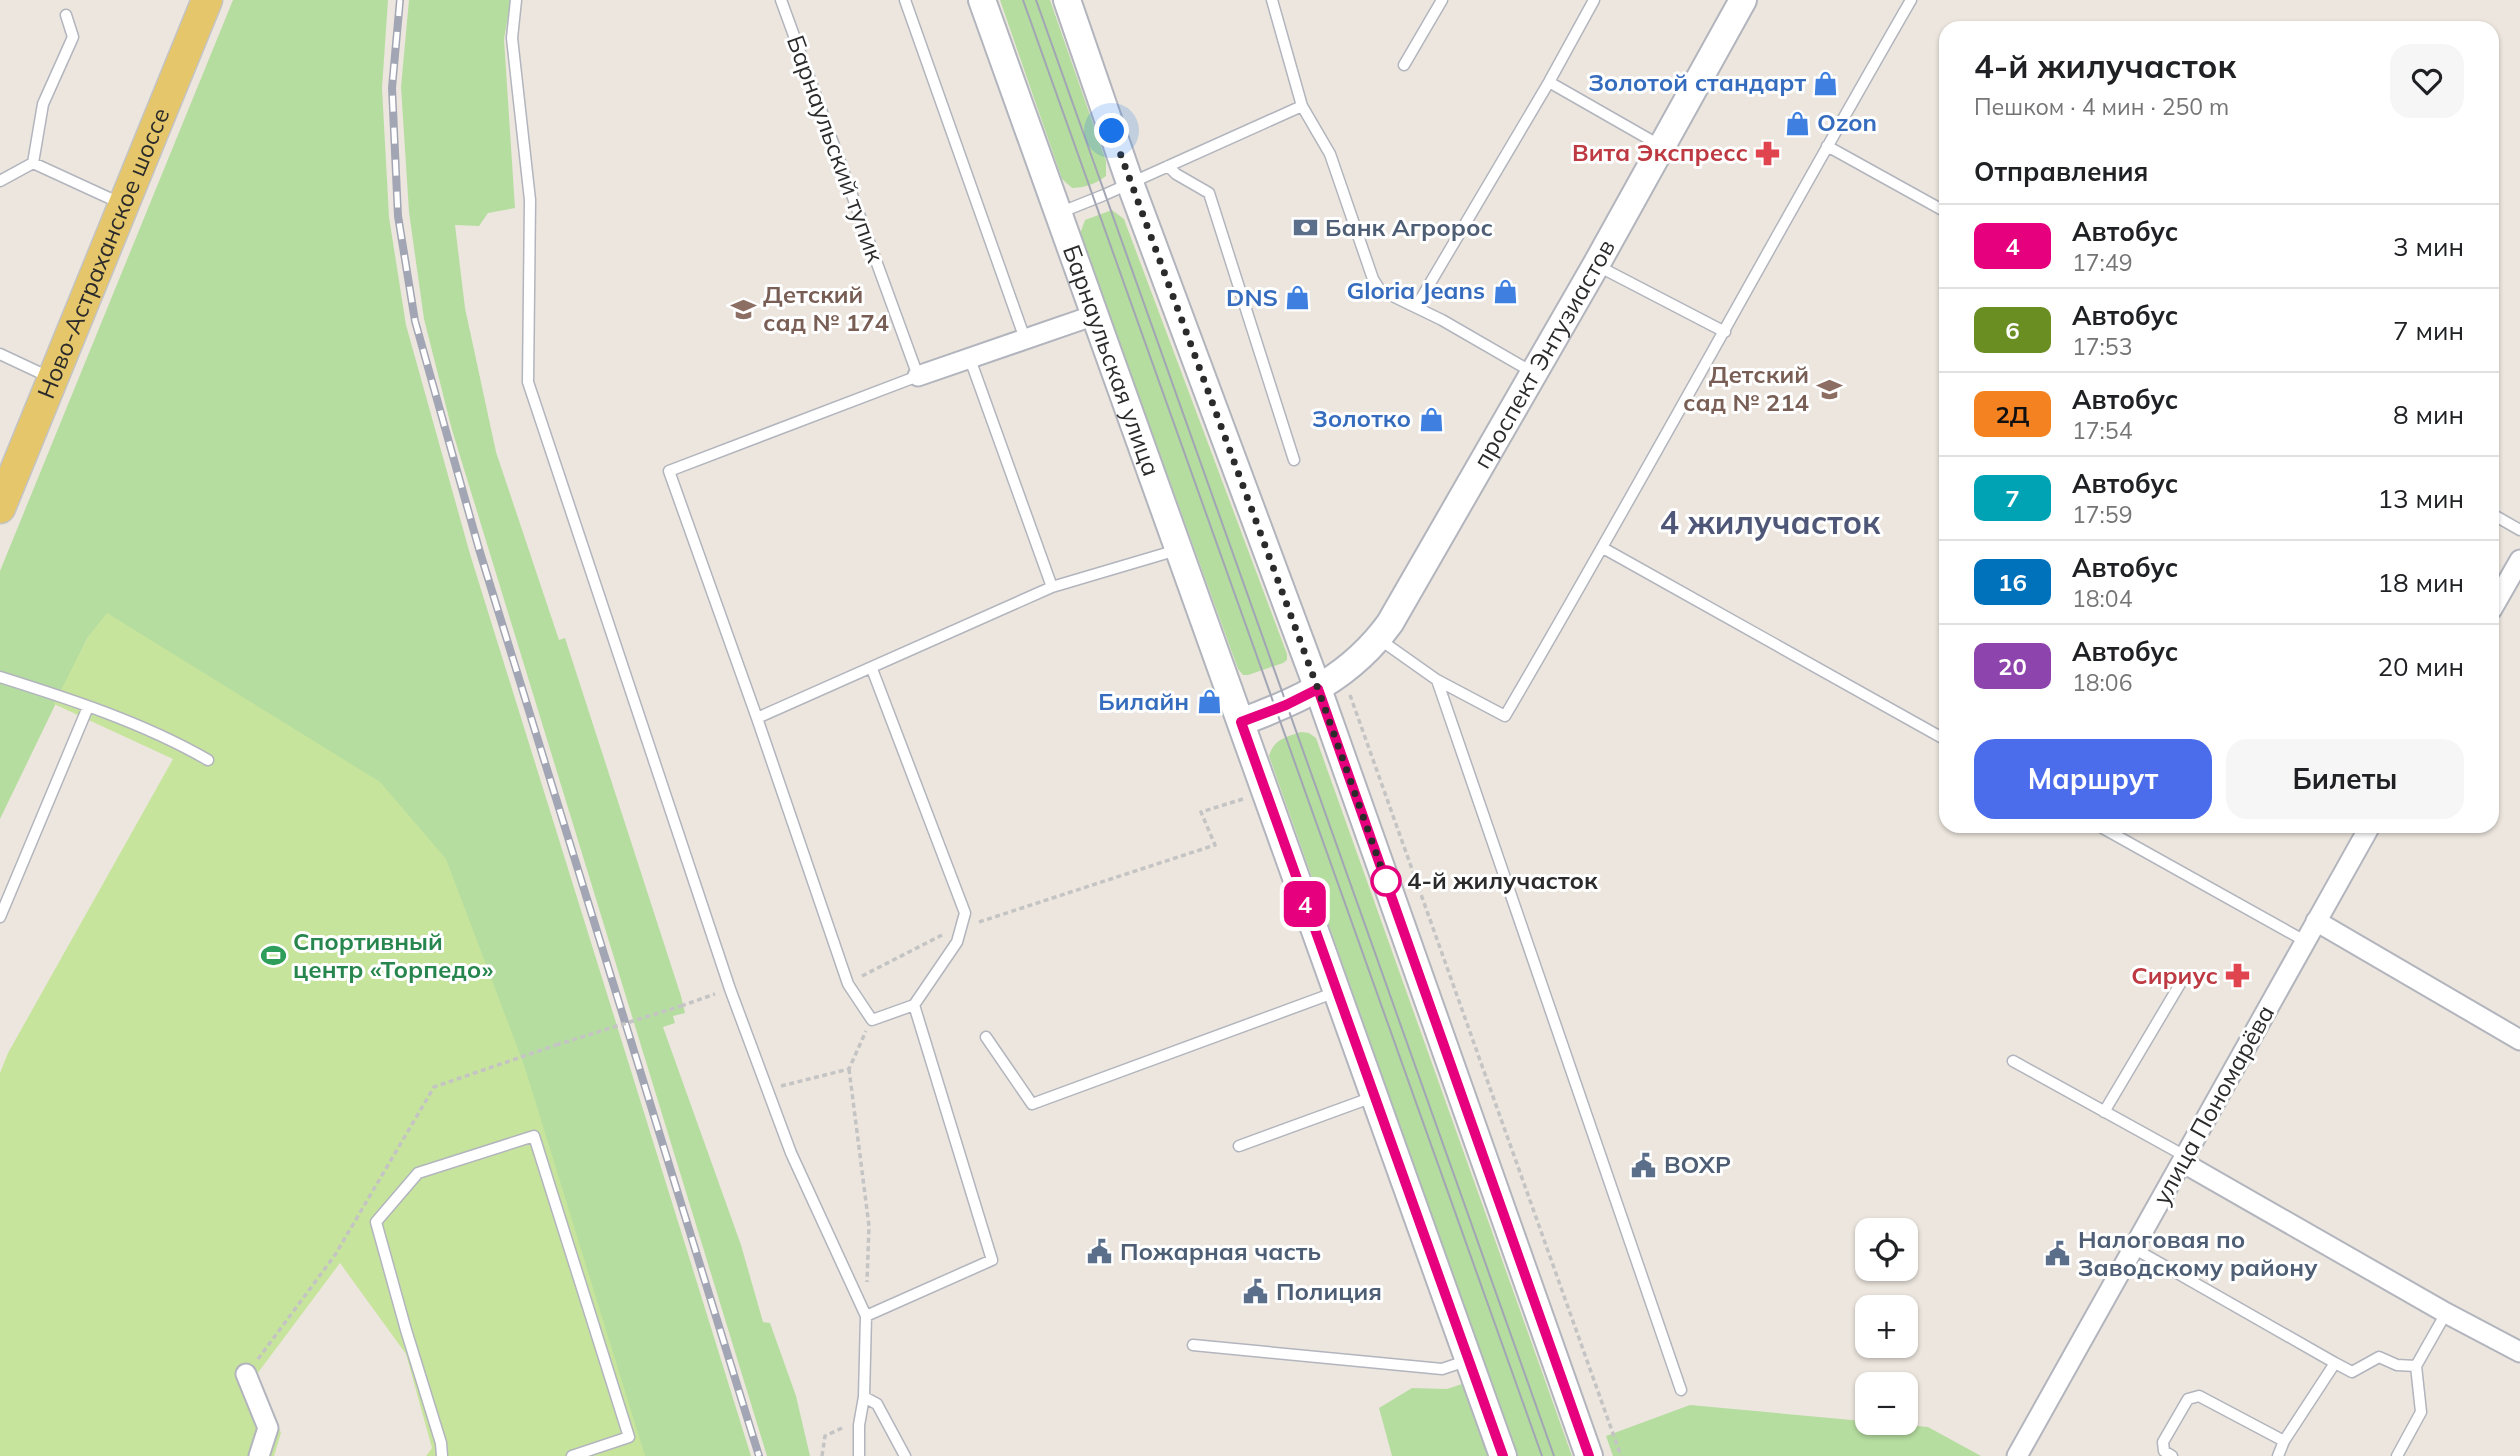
<!DOCTYPE html>
<html lang="ru">
<head>
<meta charset="utf-8">
<style>
  :root { --surface:#fff; --page:#f6f6f6; --text:#202124; --muted:#757577; --line:#e0e0e0; --accent:#4c6deb }
  body { margin:0; font-family:Mulish,sans-serif; background:var(--page); color:var(--text); height:100vh; display:flex; flex-direction:column; font-size:26px; white-space:nowrap }
  * { box-sizing:border-box; margin:0 }
  p { font-size:23px; color:var(--muted) }
  .icon { flex:none; width:38px; height:38px; fill:none; stroke:currentColor; stroke-width:2; stroke-linecap:round; stroke-linejoin:round }
  .map { position:relative; flex:1; overflow:hidden }
  .drawer { position:absolute; left:1939px; top:21px; width:560px; height:812px; display:flex; flex-direction:column; background:var(--surface); border-radius:21px; box-shadow:0 2px 5px #0004 }
  .drawer>* { flex:none }
  .badge { padding:0 14px; border-radius:10px; font-size:24px; line-height:46px }
  .tools { position:absolute; left:1855px; top:1218px; display:grid; gap:14px }
  .tools a { display:grid; place-items:center; width:63px; height:63px; border-radius:14px; background:var(--surface); box-shadow:0 2px 5px #0004; font-size:35px }
  .you { position:absolute; width:35px; height:35px; margin:-18px; border:5px solid #fff; border-radius:50%; background:#1a73e8; box-shadow:0 0 0 10px #1a73e833 }
  .map>.badge { position:absolute; translate:-50% -50%; box-shadow:0 0 0 4px #fff }
  h2 { padding:0 35px; font-size:26px; line-height:63px }
  .round { display:grid; place-items:center; flex:none; width:74px; height:74px; border-radius:21px; background:var(--page) }
  .headline { display:flex; align-items:center; justify-content:space-between; height:119px; padding:0 35px }
  h1 { font-size:33px; font-weight:700; line-height:52px }
  .cta { display:flex; gap:14px; margin-top:auto; padding:14px 35px }
  .cta a { flex:1; height:80px; border-radius:21px; background:var(--accent); color:#fff; font-size:28px; font-weight:700; line-height:80px; text-align:center }
  .cta a+a { background:var(--page); color:var(--text) }
  ul { padding:0; list-style:none }
  li { display:flex; align-items:center; gap:21px; height:84px; padding:0 35px; border-top:2px solid var(--line) }
  li div { flex:1 }
  li b { display:block; font-size:26px }
  li em { font-style:normal }
  li .badge { min-width:77px; font-weight:700; text-align:center }
  .map>svg:first-child { display:block }
</style>
</head>
<body>
<div class="map">
<svg width="2520" height="1456" viewBox="0 0 2520 1456">
  <rect width="100%" height="100%" fill="#ece6de"/>
  <!-- green -->
  <path fill="#b6dda0" d="M 233,0 L 388,0 L 382,88 L 389,217 L 406,325 L 470,554 L 751,1456 L 642,1456 L 453,915 L 88,637 L 0,819 L 0,571 Z
    M 409,0 L 511,0 L 504,39 L 515,208 L 488,213 L 479,226 L 455,225 L 465,308 L 496,452 L 559,640 L 565,638 L 681,996 L 685,1013 L 673,1016 L 675,1023 L 663,1027 L 741,1245 L 763,1322 L 770,1323 L 796,1396 L 810,1456 L 767,1456 L 452,430 L 424,319 L 409,212 L 401,87 Z
    M 1000,0 L 1050,0 L 1106,161 L 1106,176 C 1096,184 1084,188 1072,188 L 1062,179 Z
    M 1112,210 L 1124,219 L 1287,654 L 1287,660 L 1283,663 L 1248,675 L 1243,675 L 1238,669 L 1080,234 L 1085,220 Z
    M 1301,732 L 1309,733 L 1316,738 L 1572,1456 L 1517,1456 L 1269,756 C 1274,739 1286,737 1301,732 Z
    M 1462,1384 L 1488,1456 L 1392,1456 L 1379,1408 L 1412,1388 L 1447,1389 Z
    M 1690,1405 L 1928,1427 L 1981,1456 L 1613,1456 L 1606,1436 Z"/>
  <!-- pitch -->
  <path fill="#c7e49c" d="M 107,613 L 380,782 L 446,859 L 524,1065 L 645,1456 L 426,1456 L 432,1448 L 406,1354 L 340,1263 L 257,1374 L 281,1433 L 274,1456 L 0,1456 L 0,1073 L 8,1053 L 173,759 L 54,704 L 88,637 Z"/>
  <g fill="none" stroke-linecap="round" stroke-linejoin="round">
    <defs>
      <path id="lane" d="M 516,0 L 512,38 L 530,200 L 528,382 L 730,989 L 791,1153 L 866,1316 L 864,1397 L 859,1425 L 859,1456
        M 781,0 L 918,376 L 669,471 L 757,718 L 848,984 L 872,1020 L 914,1005 L 992,1260 L 866,1316
        M 905,0 L 1025,339
        M 1272,0 L 1302,106
        M 1404,65 L 1442,0
        M 1549,82 L 1661,146
        M 1827,146 L 1946,212
        M 33,163 L 120,203
        M 1168,166 L 1176,174 L 1209,193 L 1294,460
        M 0,181 L 33,163 L 43,104 L 73,37 L 66,15
        M 1059,213 L 1104,195 L 1302,106 L 1330,154 L 1373,279 L 1380,290 L 1442,320 L 1532,372
        M 1598,266 L 1725,332
        M 1416,307 L 1549,82 L 1594,0
        M 0,354 L 49,377
        M 2492,514 L 2520,530
        M 1603,548 L 1946,740
        M 1052,587 L 1177,550
        M 1379,639 L 1437,680 L 1681,1390
        M 872,669 L 965,913 L 957,942 L 914,1005
        M 0,677 C 70,699 144,723 208,760
        M 1437,680 L 1505,716 C 1644,479 1774,237 1911,0
        M 757,718 L 1052,587 L 970,359
        M 2099,826 L 2305,941
        M 0,917 L 88,707
        M 986,1037 L 1032,1104 L 1336,992
        M 2013,1061 L 2185,1156
        M 2104,1112 L 2180,984
        M 1239,1146 L 1373,1097
        M 2135,1249 L 2335,1363
        M 1193,1345 L 1442,1369 L 1466,1361
        M 864,1397 L 877,1404 L 905,1456
        M 442,1456 L 441,1443 L 406,1330 L 376,1222 L 418,1173 L 534,1136 L 629,1437 L 572,1456
        M 2172,1456 L 2164,1451 L 2163,1442 L 2188,1399 L 2199,1396 L 2284,1441
        M 2278,1456 L 2284,1441 L 2335,1363 L 2352,1372 L 2379,1357 L 2397,1365 L 2416,1366 L 2446,1313
        M 2397,1456 L 2421,1412 L 2416,1366"/>
      <path id="street" d="M 918,376 L 1095,315
        M 2492,609 L 2520,560
        M 2316,921 L 2520,1040
        M 2182,1162 L 2446,1313 L 2520,1352
        M 246,1374 L 268,1428 L 259,1456
        M 2017,1456 L 2370,826"/>
      <g id="secondary">
        <path id="s1" d="M 982,0 L 1503,1456"/>
        <path d="M 1067,0 L 1130,183 L 1318,689 L 1589,1456"/>
        <path id="s2" d="M 1241,722 C 1301,700 1351,677 1390,623 L 1596,265 L 1743,0"/>
      </g>
      <g id="primary">
        <path id="s3" d="M 0,508 L 207,0"/>
      </g>
    </defs>
    <!-- lane casing -->
    <use href="#lane" stroke="#b2b5bd" stroke-width="13"/>
    <!-- street casing -->
    <use href="#street" stroke="#b2b5bd" stroke-width="23"/>
    <!-- secondary casing -->
    <use href="#secondary" stroke="#b2b5bd" stroke-width="30"/>
    <!-- primary casing -->
    <use href="#primary" stroke="#c4c4c4" stroke-width="33"/>
    <!-- path -->
    <path stroke="#c4c4c4" stroke-width="3.5" stroke-dasharray="5 3.5" stroke-linecap="butt" d="M 1350,695 L 1621,1456
      M 979,922 L 1215,845 L 1201,812 L 1243,799
      M 862,976 L 942,935
      M 681,1006 L 715,994
      M 849,1069 L 869,1226 L 867,1282
      M 781,1086 L 849,1069 L 866,1031
      M 258,1359 L 335,1255 L 434,1087 L 556,1045
      M 822,1456 L 825,1436 L 844,1427"/>
    <!-- lane -->
    <use href="#lane" stroke="#fff" stroke-width="10"/>
    <!-- street -->
    <use href="#street" stroke="#fff" stroke-width="19"/>
    <!-- secondary -->
    <use href="#secondary" stroke="#fff" stroke-width="26"/>
    <!-- primary -->
    <use href="#primary" stroke="#e5c66a" stroke-width="30"/>
    <!-- tram -->
    <path stroke="#a2a5b4" stroke-width="2" d="M 1023,0 L 1542,1456
      M 1036,0 L 1554,1456"/>
    <defs>
      <path id="rail" d="M 400,0 L 392,88 L 398,216 L 415,321 L 479,549 L 759,1456"/>
    </defs>
    <!-- rail casing -->
    <use href="#rail" stroke="#a2a5b4" stroke-width="8"/>
    <!-- rail -->
    <use href="#rail" stroke="#fff" stroke-width="5" stroke-dasharray="16" stroke-linecap="butt"/>
    <!-- path-bridge -->
    <path stroke="#c4c4c4" stroke-width="3.5" stroke-dasharray="5 3.5" stroke-linecap="butt" d="M 556,1045 L 681,1006"/>
  </g>
  <g fill="none" stroke-linecap="round" stroke-linejoin="round">
    <defs>
      <path id="line" d="M 1503,1456 L 1241,722 L 1286,705 L 1318,689 L 1589,1456"/>
    </defs>
    <!-- line casing -->
    <use href="#line" stroke="#fff" stroke-width="16"/>
    <!-- line -->
    <use href="#line" stroke="#e6007e" stroke-width="10"/>
    <!-- walk -->
    <path stroke="#2b2b2b" stroke-width="7" stroke-dasharray="0 12.6" d="M 1112,131 L 1318,689 L 1387,884 L 1386,881"/>
  </g>
  <!-- icons -->
  <defs>
    <symbol id="shop-bare" viewBox="-9 -9 18 18"><path d="M-5-2.5h2.3a2.7 3.5 0 0 1 5.4 0H5L5.5 6h-11ZM-1.5-2.5h3a1.5 2.3 0 0 0-3 0Z" fill="#3f7fe0" stroke="#fff" stroke-width="2.5" paint-order="stroke"/></symbol>
    <symbol id="pharmacy-bare" viewBox="-9 -9 18 18"><path d="M-2-6h4v4h4v4h-4v4h-4v-4h-4v-4h4Z" fill="#e0444e" stroke="#fff" stroke-width="2.5" paint-order="stroke"/></symbol>
    <symbol id="bank-bare" viewBox="-9 -9 18 18"><path d="M-6-4H6V4H-6ZM0-2.3a2.3 2.3 0 1 0 0 4.6a2.3 2.3 0 1 0 0-4.6Z" fill="#5c6f8a" stroke="#fff" stroke-width="2.5" paint-order="stroke"/></symbol>
    <symbol id="school-bare" viewBox="-9 -9 18 18"><path d="M0-5L7-2L0 1L-7-2ZM-4 1L0 2.5L4 1V4Q0 6-4 4Z" fill="#8d6e63" stroke="#fff" stroke-width="2.5" paint-order="stroke"/></symbol>
    <symbol id="stadium-bare" viewBox="-9 -9 18 18"><path d="M0-5a6.5 5 0 1 0 0 10a6.5 5 0 1 0 0-10ZM-3.5-1.8h7v3.6h-7Z" fill="#2e9e5b" stroke="#fff" stroke-width="2.5" paint-order="stroke"/></symbol>
    <symbol id="civic-bare" viewBox="-9 -9 18 18"><path d="M-.6-6.5H3V-4.5H.6V-3L4-1V1h2V6H-6V1h2V-1L-.6-3ZM-1.2 2.5V6h2.4V2.5Z" fill="#5c6f8a" stroke="#fff" stroke-width="2.5" paint-order="stroke"/></symbol>
  </defs>
  <g fill-rule="evenodd">
    <use href="#shop-bare" x="1808" y="66" width="35" height="35"/>
    <use href="#shop-bare" x="1780" y="106" width="35" height="35"/>
    <use href="#pharmacy-bare" x="1750" y="136" width="35" height="35"/>
    <use href="#bank-bare" x="1288" y="210" width="35" height="35"/>
    <use href="#shop-bare" x="1488" y="274" width="35" height="35"/>
    <use href="#shop-bare" x="1280" y="280" width="35" height="35"/>
    <use href="#school-bare" x="726" y="292" width="35" height="35"/>
    <use href="#school-bare" x="1812" y="372" width="35" height="35"/>
    <use href="#shop-bare" x="1414" y="402" width="35" height="35"/>
    <use href="#shop-bare" x="1192" y="684" width="35" height="35"/>
    <use href="#stadium-bare" x="256" y="938" width="35" height="35"/>
    <use href="#pharmacy-bare" x="2220" y="958" width="35" height="35"/>
    <use href="#civic-bare" x="1626" y="1148" width="35" height="35"/>
    <use href="#civic-bare" x="1082" y="1234" width="35" height="35"/>
    <use href="#civic-bare" x="2040" y="1236" width="35" height="35"/>
    <use href="#civic-bare" x="1238" y="1274" width="35" height="35"/>
  </g>
  <!-- markers -->
  <circle fill="#fff" stroke="#e6007e" stroke-width="3.5" cx="1386" cy="881" r="14"/>
  <g text-anchor="middle" stroke-width="6" stroke-linejoin="round" paint-order="stroke">
    <!-- shop labels -->
    <g font-size="24" font-weight="bold" fill="#366cbe" stroke="#fff" text-anchor="end">
      <text x="1806" y="91">Золотой стандарт</text>
      <text x="1817" y="131" text-anchor="start">Ozon</text>
      <text x="1485" y="299">Gloria Jeans</text>
      <text x="1278" y="306">DNS</text>
      <text x="1411" y="427">Золотко</text>
      <text x="1189" y="710">Билайн</text>
    </g>
    <!-- street labels -->
    <g font-size="24" fill="#2b2b2b" stroke="#fff">
      <text transform="translate(835 149) rotate(70)" y="8">Барнаульский тупик</text>
      <text dy="8" stroke="none"><textPath href="#s3" startOffset="275">Ново-Астраханское шоссе</textPath></text>
      <text dy="8" stroke="none"><textPath href="#s2" startOffset="492">проспект Энтузиастов</textPath></text>
      <text dy="8" stroke="none"><textPath href="#s1" startOffset="383">Барнаульская улица</textPath></text>
      <text transform="translate(2214 1105) rotate(-61)" y="8">улица Пономарёва</text>
    </g>
    <!-- health labels -->
    <g font-size="24" font-weight="bold" fill="#be3a42" stroke="#fff" text-anchor="end">
      <text x="1748" y="161">Вита Экспресс</text>
      <text x="2218" y="984">Сириус</text>
    </g>
    <!-- service labels -->
    <g font-size="24" font-weight="bold" fill="#4e5e75" stroke="#fff" text-anchor="start">
      <text x="1325" y="236">Банк Агророс</text>
      <text x="1664" y="1173">ВОХР</text>
      <text x="2078" y="1248">Налоговая по<tspan x="2078" dy="28">Заводскому району</tspan></text>
      <text x="1120" y="1260">Пожарная часть</text>
      <text x="1276" y="1300">Полиция</text>
    </g>
    <!-- education labels -->
    <g font-size="24" font-weight="bold" fill="#785e54" stroke="#fff" text-anchor="start">
      <text x="763" y="303">Детский<tspan x="763" dy="28">сад № 174</tspan></text>
      <text x="1809" y="383" text-anchor="end">Детский<tspan x="1809" dy="28">сад № 214</tspan></text>
    </g>
    <!-- stop labels -->
    <g font-size="24" font-weight="bold" fill="#2b2b2b" stroke="#fff" text-anchor="start">
      <text x="1407" y="889">4-й жилучасток</text>
    </g>
    <!-- leisure labels -->
    <g font-size="24" font-weight="bold" fill="#27864d" stroke="#fff" text-anchor="start">
      <text x="293" y="950">Спортивный<tspan x="293" dy="28">центр «Торпедо»</tspan></text>
    </g>
    <!-- district labels -->
    <g font-size="32" font-weight="bold" fill="#4f5778" stroke="#fff">
      <text x="1770" y="534">4 жилучасток</text>
    </g>
  </g>
</svg>
<div class="tools">
<a><svg class="icon" aria-label="locate" viewBox="0 0 24 24"><circle cx="12" cy="12" r="6"/><path d="M12 2v4M12 18v4M2 12h4M18 12h4"/></svg></a>
<a>+</a>
<a>−</a>
</div>
<div class="you" style="left:1112px;top:131px"></div>
<b class="badge" style="left:1305px;top:904px;background:#e6007e;color:#fff">4</b>
<section class="drawer">
<div class="headline"><div><h1>4-й жилучасток</h1><p>Пешком · 4 мин · 250 m</p></div><a class="round"><svg class="icon" aria-label="heart" viewBox="0 0 24 24"><path d="M12 20l-8-8c-3-5 5-10 8-4 3-6 11-1 8 4z"/></svg></a></div>
<h2>Отправления</h2>
<ul>
<li><span class="badge" style="background:#e6007e;color:#fff">4</span><div><b>Автобус</b><p>17:49</p></div><em>3 мин</em></li>
<li><span class="badge" style="background:#6b8e23;color:#fff">6</span><div><b>Автобус</b><p>17:53</p></div><em>7 мин</em></li>
<li><span class="badge" style="background:#f58220;color:#111">2Д</span><div><b>Автобус</b><p>17:54</p></div><em>8 мин</em></li>
<li><span class="badge" style="background:#00a3b4;color:#fff">7</span><div><b>Автобус</b><p>17:59</p></div><em>13 мин</em></li>
<li><span class="badge" style="background:#0072bc;color:#fff">16</span><div><b>Автобус</b><p>18:04</p></div><em>18 мин</em></li>
<li><span class="badge" style="background:#8e44ad;color:#fff">20</span><div><b>Автобус</b><p>18:06</p></div><em>20 мин</em></li>
</ul>
<div class="cta"><a>Маршрут</a><a>Билеты</a></div>
</section>
</div>
</body>
</html>
